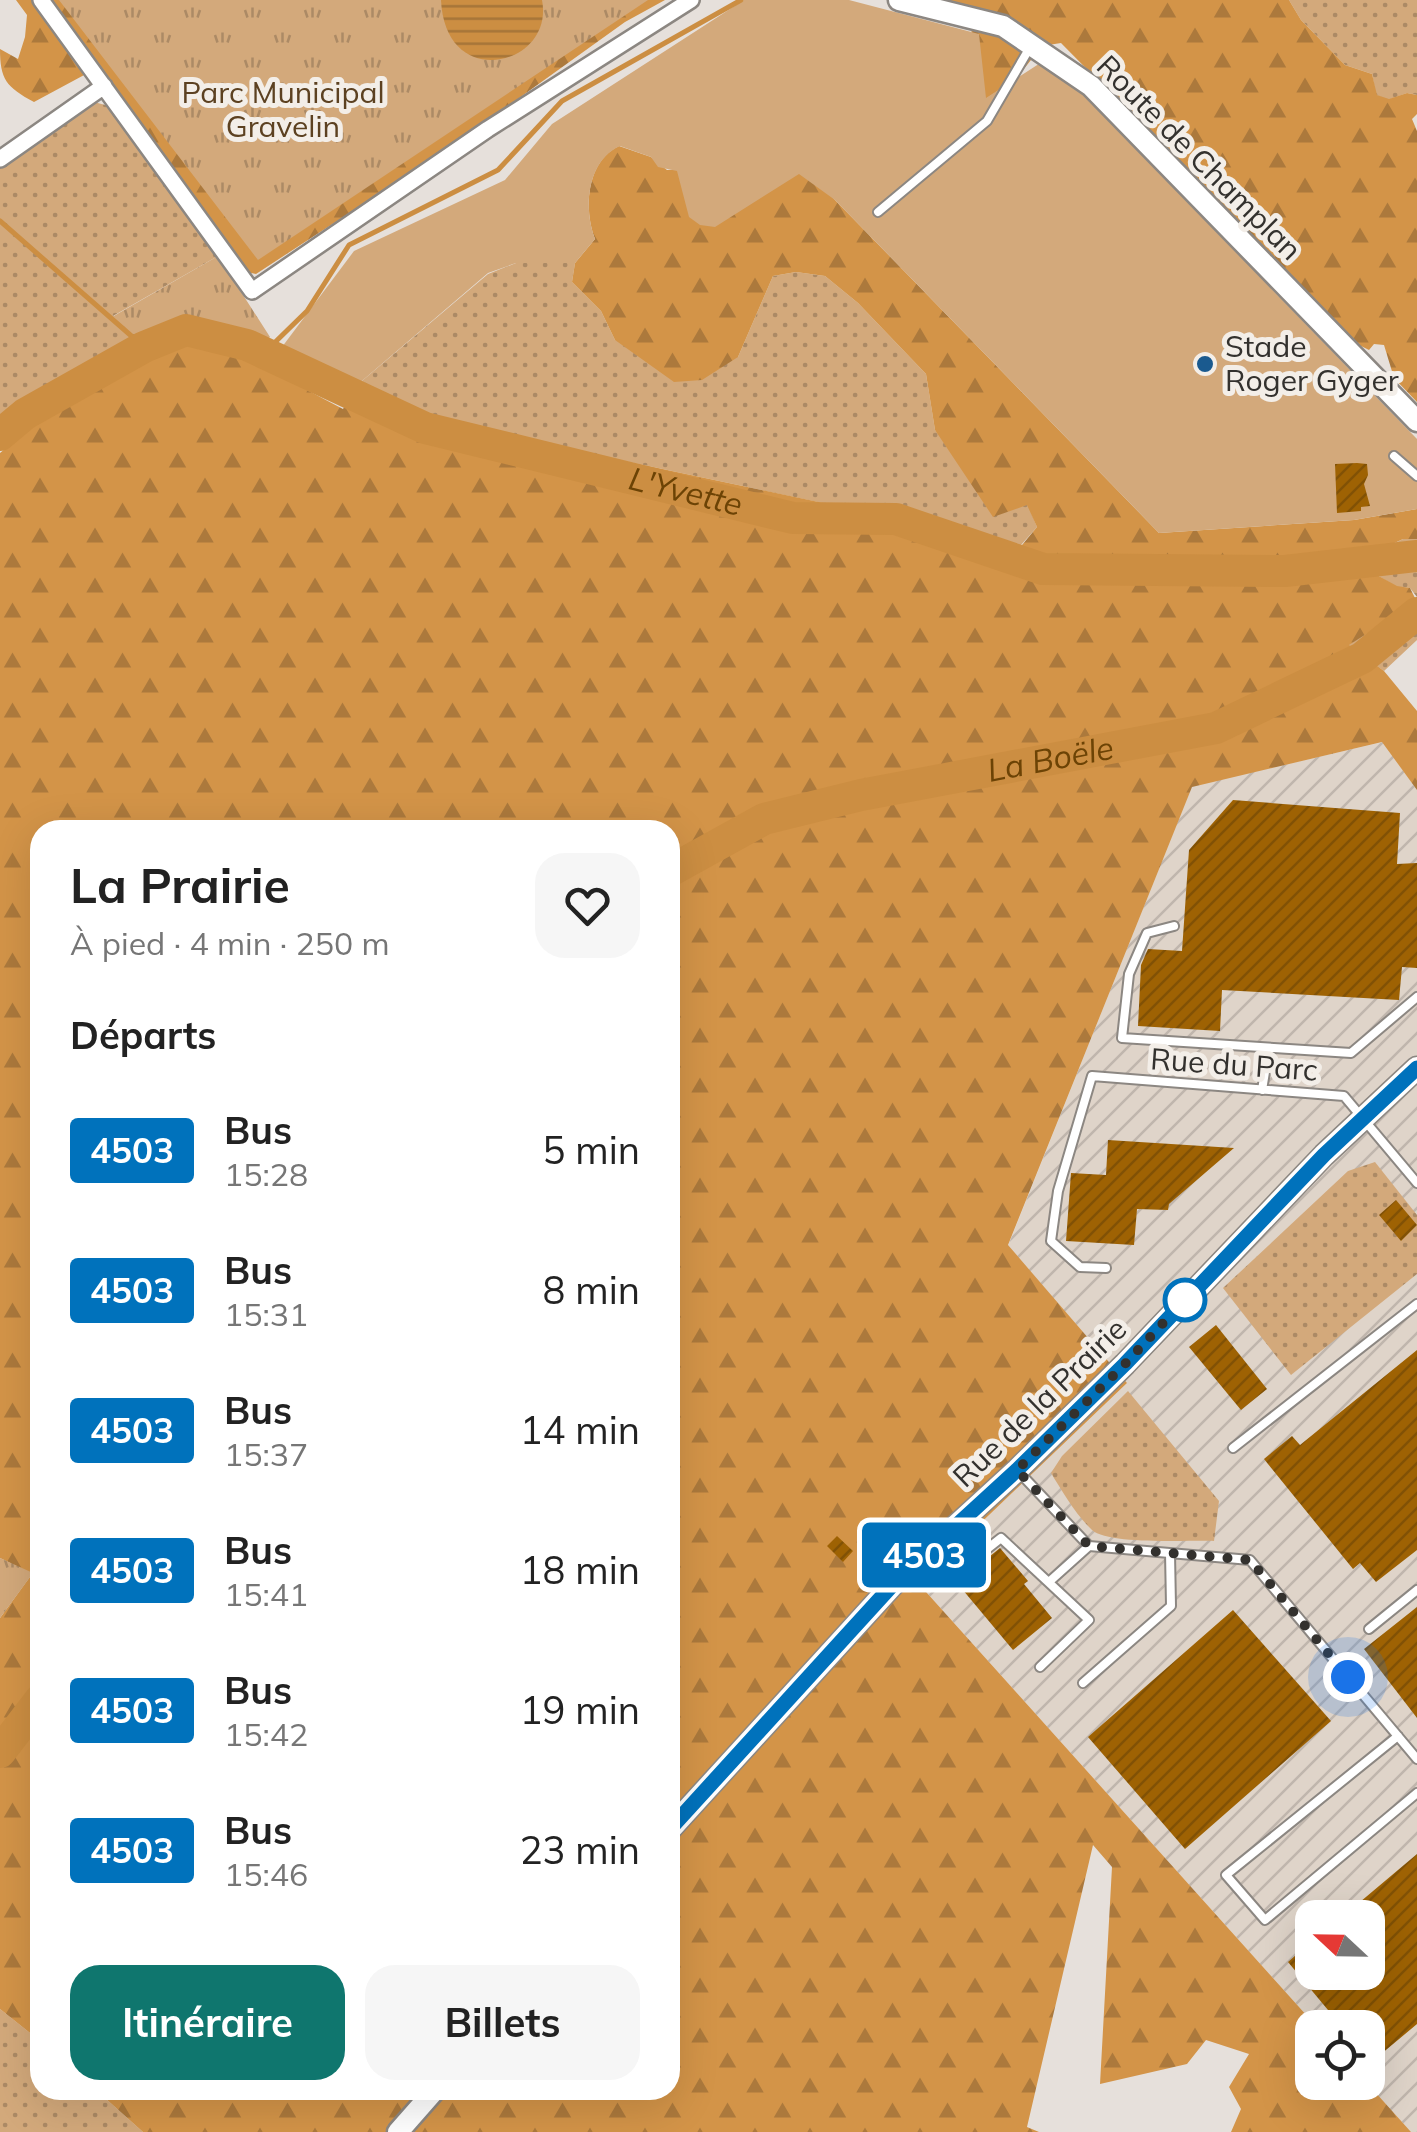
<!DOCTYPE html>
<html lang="fr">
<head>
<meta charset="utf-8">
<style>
  :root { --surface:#fff; --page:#f6f6f6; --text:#222; --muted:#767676; --accent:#0f766e }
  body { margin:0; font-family:Mulish,sans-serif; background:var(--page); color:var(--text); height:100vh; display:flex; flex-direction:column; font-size:38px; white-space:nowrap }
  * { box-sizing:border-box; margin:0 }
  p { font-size:32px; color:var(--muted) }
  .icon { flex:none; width:55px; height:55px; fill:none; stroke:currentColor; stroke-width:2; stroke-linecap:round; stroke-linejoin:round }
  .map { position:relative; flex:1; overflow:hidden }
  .panel { position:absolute; left:30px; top:820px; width:650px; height:1280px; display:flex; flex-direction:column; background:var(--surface); border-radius:30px; box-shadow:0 10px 40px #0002 }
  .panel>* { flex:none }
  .badge { padding:0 20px; border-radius:8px; font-size:35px; line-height:65px }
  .needle { width:65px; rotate:292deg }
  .buttons { position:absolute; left:1295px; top:1900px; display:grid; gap:20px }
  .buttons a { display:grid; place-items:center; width:90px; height:90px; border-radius:20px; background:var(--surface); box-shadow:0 10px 40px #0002; font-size:50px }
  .you { position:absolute; width:50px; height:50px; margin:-25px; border:8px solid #fff; border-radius:50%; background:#1a73e8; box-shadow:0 0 0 15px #1a73e833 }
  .map>.badge { position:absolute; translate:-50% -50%; box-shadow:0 0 0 5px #fff }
  h2 { padding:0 40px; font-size:38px; line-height:90px }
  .round { display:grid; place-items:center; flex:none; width:105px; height:105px; border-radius:30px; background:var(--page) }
  .overview { display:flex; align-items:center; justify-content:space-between; height:170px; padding:0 40px }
  h1 { font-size:48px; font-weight:700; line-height:75px }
  .cta { display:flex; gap:20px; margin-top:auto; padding:20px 40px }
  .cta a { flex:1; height:115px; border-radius:30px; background:var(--accent); color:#fff; font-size:40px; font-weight:700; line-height:115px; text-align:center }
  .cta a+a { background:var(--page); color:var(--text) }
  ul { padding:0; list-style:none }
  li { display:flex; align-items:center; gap:30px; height:140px; padding:0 40px }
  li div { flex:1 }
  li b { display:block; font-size:38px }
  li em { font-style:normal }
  li .badge { min-width:110px; font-weight:700; text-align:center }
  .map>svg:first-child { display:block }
</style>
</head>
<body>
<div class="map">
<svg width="1417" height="2132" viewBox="0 0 1417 2132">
  <defs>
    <pattern id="industrial-furrows" width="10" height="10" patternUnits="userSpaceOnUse" patternTransform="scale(2.5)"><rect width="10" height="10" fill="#dfd4c9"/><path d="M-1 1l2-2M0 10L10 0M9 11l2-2" fill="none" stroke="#c0b6ad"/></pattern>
    <pattern id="grass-dots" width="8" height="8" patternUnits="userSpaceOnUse" patternTransform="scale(2.5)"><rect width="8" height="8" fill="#d3a97b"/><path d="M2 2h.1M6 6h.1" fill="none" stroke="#ac8a65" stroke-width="1.8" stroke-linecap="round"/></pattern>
    <pattern id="forest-firs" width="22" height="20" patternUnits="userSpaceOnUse" patternTransform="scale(2.5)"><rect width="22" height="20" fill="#d39448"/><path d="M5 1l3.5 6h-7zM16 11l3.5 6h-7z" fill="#ac793c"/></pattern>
    <pattern id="park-tufts" width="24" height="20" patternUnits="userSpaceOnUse" patternTransform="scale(2.5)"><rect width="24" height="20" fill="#d3a97b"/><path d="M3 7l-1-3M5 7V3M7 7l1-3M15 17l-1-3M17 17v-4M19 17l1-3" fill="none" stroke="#ac8a65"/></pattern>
    <pattern id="water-rules" width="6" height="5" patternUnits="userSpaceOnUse" patternTransform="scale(2.5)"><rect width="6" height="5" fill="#cc8e42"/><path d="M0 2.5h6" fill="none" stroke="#a67538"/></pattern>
    <pattern id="building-hatch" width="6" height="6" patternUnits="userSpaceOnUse" patternTransform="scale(2.5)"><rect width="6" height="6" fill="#9e6203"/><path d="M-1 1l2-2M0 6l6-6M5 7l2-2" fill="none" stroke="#815105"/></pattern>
  </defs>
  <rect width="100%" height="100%" fill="#e6e0db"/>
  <!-- industrial -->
  <path fill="url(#industrial-furrows)" fill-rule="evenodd" d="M 1383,742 L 1417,790 L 1417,2132 L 1411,2132 L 1367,2083 L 1368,2028 L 1317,2027 L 918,1583 L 1127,1383 L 1008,1246 L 1192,786 ZM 1312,1918 L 1368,1918 L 1368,1972 L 1312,1972 Z"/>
  <!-- grass -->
  <path fill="url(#grass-dots)" d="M 1289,0 L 1417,0 L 1417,95 L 1407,93 L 1388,100 L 1376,95 L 1372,74 L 1345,65 L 1301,20 Z
    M 94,102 L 109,106 L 218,256 L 113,316 L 145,343 L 25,414 L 0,435 L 0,167 Z
    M 516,263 L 575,263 L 572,282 L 601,311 L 615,340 L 738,357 L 773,276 L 796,272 L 825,276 L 858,303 L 926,374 L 935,430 L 1028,505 L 1037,527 L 1021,545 L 412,416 L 356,386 L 488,274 Z
    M 1403,539 L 1417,539 L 1417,597 L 1410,588 L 1397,587 L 1377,575 L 1379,551 Z
    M 1417,602 L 1417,640 L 1384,671 L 1348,645 Z
    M 1375,1162 L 1417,1215 L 1417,1274 L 1291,1375 L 1223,1288 L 1348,1171 Z
    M 1128,1391 L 1219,1501 L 1214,1541 C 1189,1540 1108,1545 1092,1530 C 1076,1515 1062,1491 1051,1473 L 1062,1456 Z
    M 0,2009 L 40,2041 L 40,2090 L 96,2090 L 143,2132 L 0,2132 Z"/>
  <!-- forest -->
  <path fill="url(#forest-firs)" d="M 16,0 L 665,0 L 625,22 L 458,142 L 256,274 L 242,271 L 86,74 L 34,102 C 6,87 0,79 0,49 L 18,59 L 25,37 L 27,15 Z
    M 900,0 L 1289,0 L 1301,20 L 1345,65 L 1372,74 L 1377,95 L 1389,99 L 1407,93 L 1417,95 L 1417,114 L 1412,119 L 1417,131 L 1417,402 L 1394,378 L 1384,345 L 1374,344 L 1369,350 L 1359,345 L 1061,43 L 1042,46 L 1016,79 L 978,104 L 977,43 L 965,18 Z
    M 619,146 L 651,157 L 667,170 L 800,164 L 1159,533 L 1354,520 L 1417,509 L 1417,539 L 1403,539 L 1380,550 L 1377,575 L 1397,586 L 1410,588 L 1417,602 L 1349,645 L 1384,671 L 1417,711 L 1417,790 L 1382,742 L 1192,787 L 1008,1245 L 1127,1383 L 918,1583 L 1317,2027 L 1312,2028 L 1312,2082 L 1367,2083 L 1411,2132 L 1231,2132 L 1241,2109 L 1229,2087 L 1249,2054 L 1206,2040 L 1187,2064 L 1100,2084 L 1112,1867 L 1093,1845 L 1027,2127 L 1039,2132 L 143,2132 L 96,2090 L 670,2090 L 670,830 L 40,830 L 40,2041 L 0,2009 L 0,1618 L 32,1574 L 0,1558 L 0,453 C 42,420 142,334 196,344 C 248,354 296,385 343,409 L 356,386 L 412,416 L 1022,545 L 1037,527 L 1027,505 L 993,517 L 935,430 L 926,374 L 858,303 L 825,276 L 796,272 L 773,276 L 738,357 L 702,380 L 674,382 L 615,340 L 601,311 L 572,282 L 575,263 L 595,239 C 583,208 587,161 619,146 Z"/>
  <!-- park -->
  <path fill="url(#park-tufts)" d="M 59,0 L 648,0 L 258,260 Z
    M 218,256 L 270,337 L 263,343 L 183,320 L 145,343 L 112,317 Z
    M 0,1558 L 33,1573 L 0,1618 Z"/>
  <!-- pitch -->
  <path fill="#d3a97b" d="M 744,0 L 849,0 L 979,34 L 986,98 L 1048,58 L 1417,439 L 1417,509 L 1354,520 L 1159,533 L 835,200 L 799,174 L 715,227 L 700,225 L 689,217 L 677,171 L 658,167 L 651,157 L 620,146 C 587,161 583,208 595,239 L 575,263 L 516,263 L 488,273 L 356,386 L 282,347 L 354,251 L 505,180 L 552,124 Z"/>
  <!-- water -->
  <path fill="url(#water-rules)" d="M 441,0 L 542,0 C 555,66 445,93 441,0 Z"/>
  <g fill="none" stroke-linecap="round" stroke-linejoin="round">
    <!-- stream -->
    <path stroke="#cc8e42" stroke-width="5" d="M 0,221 L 144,347
      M 264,353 L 307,311 L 349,245 L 498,170 L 562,101 L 741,0"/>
    <!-- river -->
    <g stroke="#cc8e42" stroke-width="32">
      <path id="s1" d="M 0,435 L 25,414 L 144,347 L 186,330 L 247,345 L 425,428 L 793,518 L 896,519 L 1043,569 L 1285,571 L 1417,556"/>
      <path id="s2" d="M 670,871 L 764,819 L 861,795 L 1216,728 L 1362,658 L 1417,613"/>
      <path d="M 0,1752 L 40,1700"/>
    </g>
  </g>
  <!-- building -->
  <path fill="url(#building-hatch)" d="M 1357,463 L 1367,464 L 1368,475 L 1364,484 L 1370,506 L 1361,507 L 1361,511 L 1337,513 L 1335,464 Z
    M 1233,800 L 1400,813 L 1397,864 L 1417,863 L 1417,968 L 1402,967 L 1399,1000 L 1222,990 L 1220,1031 L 1138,1026 L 1141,965 L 1148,949 L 1182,951 L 1189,850 Z
    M 1108,1140 L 1234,1148 L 1169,1204 L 1168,1210 L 1137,1209 L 1134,1245 L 1066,1241 L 1071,1173 L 1106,1175 Z
    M 1396,1200 L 1417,1225 L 1401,1241 L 1379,1215 Z
    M 1216,1325 L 1267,1389 L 1241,1410 L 1189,1347 Z
    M 1417,1350 L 1417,1550 L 1376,1582 L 1360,1563 L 1353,1569 L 1264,1459 L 1292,1436 L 1300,1445 Z
    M 837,1536 L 853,1551 L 843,1562 L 827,1546 Z
    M 1000,1548 L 1028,1581 L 1024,1584 L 1052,1618 L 1013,1650 L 957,1583 Z
    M 1417,1607 L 1417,1718 L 1364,1649 Z
    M 1233,1610 L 1331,1721 L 1185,1849 L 1088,1737 Z
    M 1417,1854 L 1417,2024 L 1368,2065 L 1368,2028 L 1343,2028 L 1288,1962 L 1312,1941 L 1312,1972 L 1368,1972 L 1368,1918 L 1341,1918 Z"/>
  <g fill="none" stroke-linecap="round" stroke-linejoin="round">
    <defs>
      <path id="service" d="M 878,212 L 987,121 L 1029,49
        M 1394,456 L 1417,476
        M 1174,926 L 1147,933 L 1129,974 L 1122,1038 L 1351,1053 L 1417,997
        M 1262,1090 L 1269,1048
        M 1106,1268 L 1080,1267 L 1051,1241 L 1058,1191 L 1092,1076 L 1344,1096 L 1417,1183
        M 1233,1448 L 1417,1304
        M 1017,1470 L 1089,1546 L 1250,1560 L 1417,1759
        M 949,1579 L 1001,1538 L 1089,1620 L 1040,1667
        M 1050,1581 L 1089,1546
        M 1369,1629 L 1417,1590
        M 1083,1683 L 1171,1606 L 1170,1553
        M 1398,1736 L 1226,1875 L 1265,1920 L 1417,1793"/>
      <path id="minor" d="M 41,0 L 252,291 L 488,129 L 691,0
        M 0,159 L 104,86"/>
      <path id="tertiary" d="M 899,0 L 1003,26 L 1091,86 L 1417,421
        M 670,1829 L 897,1580 L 1017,1470 L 1125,1364 L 1324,1155 L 1417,1068
        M 398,2132 L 435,2090"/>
    </defs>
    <!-- service casing -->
    <use href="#service" stroke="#8c8782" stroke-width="12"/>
    <!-- minor casing -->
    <use href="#minor" stroke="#8c8782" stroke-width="20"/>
    <!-- tertiary casing -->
    <use href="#tertiary" stroke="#8c8782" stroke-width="25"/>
    <!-- service -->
    <use href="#service" stroke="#fff" stroke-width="8"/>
    <!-- minor -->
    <use href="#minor" stroke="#fff" stroke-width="15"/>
    <!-- tertiary -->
    <use href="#tertiary" stroke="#fff" stroke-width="20"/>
  </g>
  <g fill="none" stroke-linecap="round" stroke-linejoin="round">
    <defs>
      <path id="line" d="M 670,1829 L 897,1580 L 1017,1470 L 1125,1364 L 1324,1155 L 1417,1068"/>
    </defs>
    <!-- line casing -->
    <use href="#line" stroke="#fff" stroke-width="22"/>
    <!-- line -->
    <use href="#line" stroke="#0072bc" stroke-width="15"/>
    <!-- walk -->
    <path stroke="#33312e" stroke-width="10" stroke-dasharray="0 18" d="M 1185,1300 L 1192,1292 L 1125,1364 L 1017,1470 L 1089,1546 L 1250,1560 L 1348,1677"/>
  </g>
  <!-- markers -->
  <circle fill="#1a5a8f" stroke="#f3eee8" stroke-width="4" cx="1205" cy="364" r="10"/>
  <circle fill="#fff" stroke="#0072bc" stroke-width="5" cx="1185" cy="1300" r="20"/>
  <g text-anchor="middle" stroke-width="10" stroke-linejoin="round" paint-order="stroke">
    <!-- park labels -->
    <g font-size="30" fill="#5c4121" stroke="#f3eee8">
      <text x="283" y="103">Parc Municipal<tspan x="283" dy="34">Gravelin</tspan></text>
    </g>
    <!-- street labels -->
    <g font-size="30" fill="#33312e" stroke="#f3eee8">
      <text transform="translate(1199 158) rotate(45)" y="10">Route de Champlan</text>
      <text transform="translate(1234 1065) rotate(4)" y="10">Rue du Parc</text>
      <text transform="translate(1040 1403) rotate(-44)" y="10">Rue de la Prairie</text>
    </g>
    <!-- poi labels -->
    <g font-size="30" fill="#33312e" stroke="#f3eee8" text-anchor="start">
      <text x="1225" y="357">Stade<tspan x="1225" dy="34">Roger Gyger</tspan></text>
    </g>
    <!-- water labels -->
    <g font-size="32" font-style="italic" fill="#6c4305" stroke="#f3eee8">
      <text dy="11" stroke="none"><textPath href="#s1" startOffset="742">L'Yvette</textPath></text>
      <text dy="11" stroke="none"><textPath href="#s2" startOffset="400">La Boële</textPath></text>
    </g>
  </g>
</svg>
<div class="buttons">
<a><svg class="needle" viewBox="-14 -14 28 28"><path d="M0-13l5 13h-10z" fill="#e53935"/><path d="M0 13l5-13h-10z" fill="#767676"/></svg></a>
<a><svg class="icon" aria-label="locate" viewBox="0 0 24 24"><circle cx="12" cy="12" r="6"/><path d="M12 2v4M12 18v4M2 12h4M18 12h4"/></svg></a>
</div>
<div class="you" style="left:1348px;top:1677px"></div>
<b class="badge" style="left:924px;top:1555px;background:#0072bc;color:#fff">4503</b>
<section class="panel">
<div class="overview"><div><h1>La Prairie</h1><p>À pied · 4 min · 250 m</p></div><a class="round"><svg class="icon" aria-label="heart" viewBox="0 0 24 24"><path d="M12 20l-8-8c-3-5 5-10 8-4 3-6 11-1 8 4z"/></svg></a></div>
<h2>Départs</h2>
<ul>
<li><span class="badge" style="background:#0072bc;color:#fff">4503</span><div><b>Bus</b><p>15:28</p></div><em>5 min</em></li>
<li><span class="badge" style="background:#0072bc;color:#fff">4503</span><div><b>Bus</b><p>15:31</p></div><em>8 min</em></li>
<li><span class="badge" style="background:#0072bc;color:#fff">4503</span><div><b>Bus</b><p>15:37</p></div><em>14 min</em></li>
<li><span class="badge" style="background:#0072bc;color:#fff">4503</span><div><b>Bus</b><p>15:41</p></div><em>18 min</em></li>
<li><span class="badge" style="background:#0072bc;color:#fff">4503</span><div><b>Bus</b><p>15:42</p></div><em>19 min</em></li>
<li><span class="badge" style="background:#0072bc;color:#fff">4503</span><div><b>Bus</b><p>15:46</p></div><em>23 min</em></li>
</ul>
<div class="cta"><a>Itinéraire</a><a>Billets</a></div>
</section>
</div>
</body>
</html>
